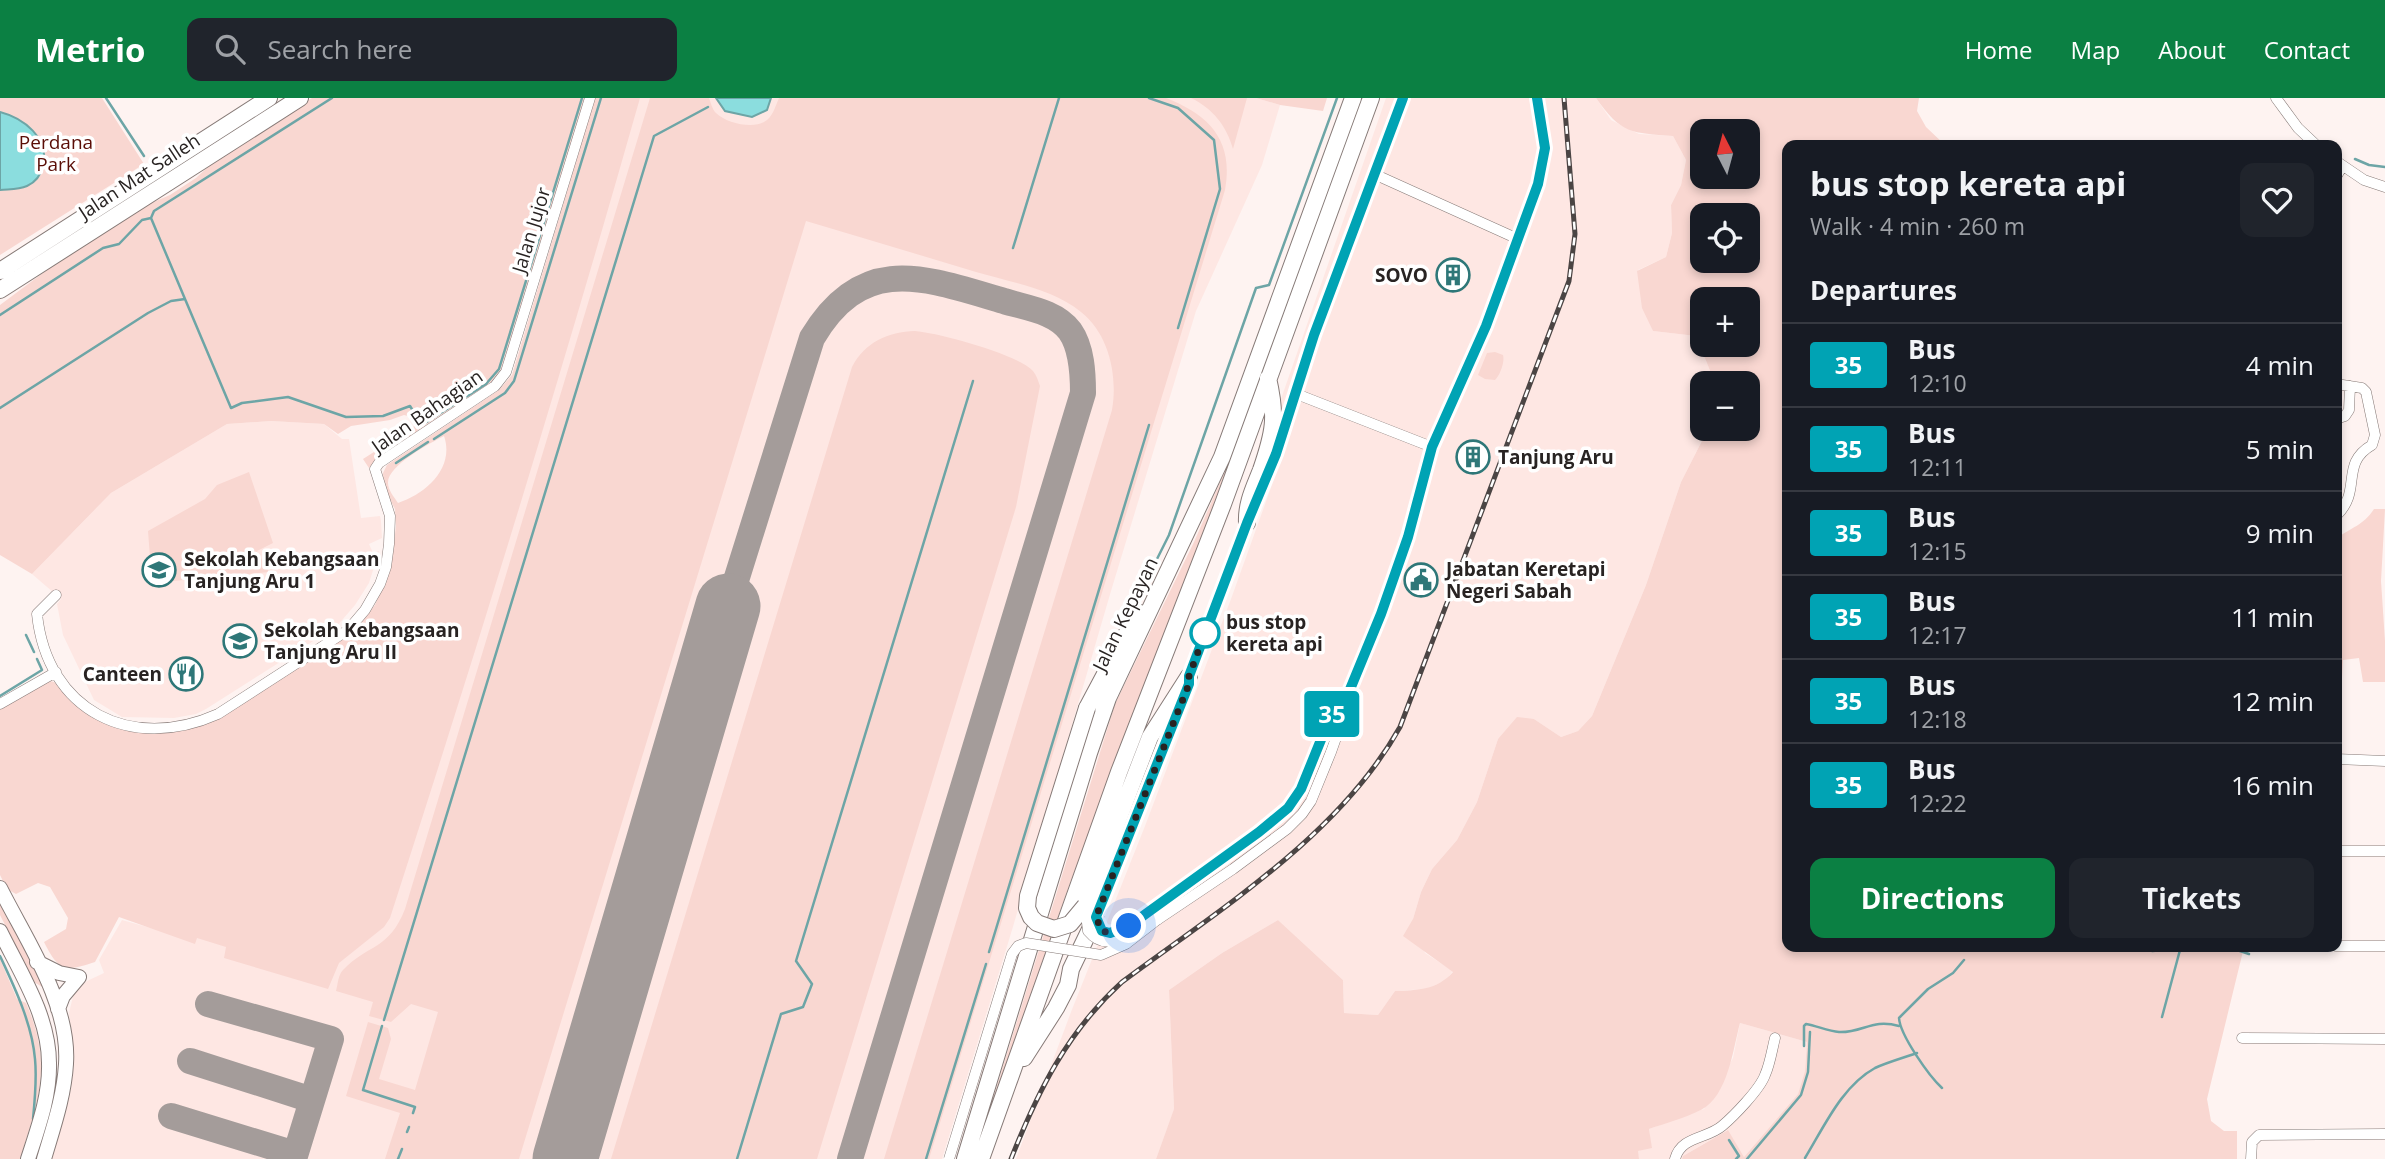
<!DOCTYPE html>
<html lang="en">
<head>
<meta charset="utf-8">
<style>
  :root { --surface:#171b24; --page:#20242c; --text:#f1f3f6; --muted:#9ea1a6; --line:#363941; --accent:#0b8043 }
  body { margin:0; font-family:"Open Sans",sans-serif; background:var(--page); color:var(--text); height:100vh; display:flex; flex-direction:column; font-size:26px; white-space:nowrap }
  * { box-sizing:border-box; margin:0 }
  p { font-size:23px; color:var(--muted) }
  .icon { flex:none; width:38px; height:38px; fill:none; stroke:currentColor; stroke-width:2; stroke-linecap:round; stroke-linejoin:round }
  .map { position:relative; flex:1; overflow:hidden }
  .side { position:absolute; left:1782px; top:42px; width:560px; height:812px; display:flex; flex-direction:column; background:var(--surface); border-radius:14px; box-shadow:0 4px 10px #0003 }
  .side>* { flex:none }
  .badge { padding:0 14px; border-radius:5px; font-size:24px; line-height:46px }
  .needle { width:46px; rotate:354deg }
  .tools { position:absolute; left:1690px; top:21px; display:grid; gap:14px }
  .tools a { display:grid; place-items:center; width:70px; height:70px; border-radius:14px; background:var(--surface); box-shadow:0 4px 10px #0003; font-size:35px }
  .you { position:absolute; width:35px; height:35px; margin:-18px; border:5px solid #fff; border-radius:50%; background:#1a73e8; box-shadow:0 0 0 10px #1a73e833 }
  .map>.badge { position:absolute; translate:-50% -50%; box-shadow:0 0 0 4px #fff }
  h2 { padding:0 28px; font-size:26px; line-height:63px }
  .round { display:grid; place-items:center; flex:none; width:74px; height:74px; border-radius:14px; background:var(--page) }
  .head { display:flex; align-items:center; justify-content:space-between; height:119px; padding:0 28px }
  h1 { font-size:33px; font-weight:700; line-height:52px }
  .button { display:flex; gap:14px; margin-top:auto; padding:14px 28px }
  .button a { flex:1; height:80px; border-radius:14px; background:var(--accent); color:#fff; font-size:28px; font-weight:700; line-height:80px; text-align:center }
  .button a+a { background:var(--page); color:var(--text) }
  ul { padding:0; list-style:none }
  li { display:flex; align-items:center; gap:21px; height:84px; padding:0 28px; border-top:2px solid var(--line) }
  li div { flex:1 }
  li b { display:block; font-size:26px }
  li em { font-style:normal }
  li .badge { min-width:77px; font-weight:700; text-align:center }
  header { display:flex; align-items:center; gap:42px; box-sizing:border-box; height:98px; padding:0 35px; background:var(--accent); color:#fff }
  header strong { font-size:33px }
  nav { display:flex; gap:38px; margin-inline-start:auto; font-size:24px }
  .search { width:490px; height:63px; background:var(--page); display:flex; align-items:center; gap:18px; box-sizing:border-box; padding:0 24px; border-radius:14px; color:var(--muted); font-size:26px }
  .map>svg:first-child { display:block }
</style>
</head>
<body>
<header>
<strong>Metrio</strong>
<div class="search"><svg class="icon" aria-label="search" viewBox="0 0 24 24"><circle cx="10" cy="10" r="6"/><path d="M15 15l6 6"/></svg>Search here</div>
<nav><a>Home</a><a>Map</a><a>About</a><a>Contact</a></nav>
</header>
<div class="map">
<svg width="2385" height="1061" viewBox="0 0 2385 1061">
  <rect width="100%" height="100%" fill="#fef3f1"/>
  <!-- built -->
  <path fill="#fee7e3" d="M 627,0 L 1256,0 L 1280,7 L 1262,67 L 1196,213 L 1111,493 L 1012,832 L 942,1061 L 49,1061 L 71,990 L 74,964 L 69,915 L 74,894 L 87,883 L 104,875 L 99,862 L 122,822 L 187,840 L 194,823 L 322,861 Z
    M 1386,0 L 1596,0 L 1611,22 L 1639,36 L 1673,38 L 1686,62 L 1681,87 L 1671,107 L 1672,135 L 1666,159 L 1638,172 L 1653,233 L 1696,238 L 1715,285 L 1703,285 L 1703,331 L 1708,331 L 1681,384 L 1646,487 L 1592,618 L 1578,633 L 1561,639 L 1534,621 L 1498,641 L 1477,704 L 1457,742 L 1432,771 L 1421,794 L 1413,821 L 1425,855 L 1453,873 L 1445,883 L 1426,891 L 1395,893 L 1378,917 L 1344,915 L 1343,882 L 1278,822 L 1222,855 L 1169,892 L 1174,1012 L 1156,1061 L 1016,1061 L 1071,914 L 1145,728 L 1231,501 L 1282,359 L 1276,353 L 1281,301 Z
    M 271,323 L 324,326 L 342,341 L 349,341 L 361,420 L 380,418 L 381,423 L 382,440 L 369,446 L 373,455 L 379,453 L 369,485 L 355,507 L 337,528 L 206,611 L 196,616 L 174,620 L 122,619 L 94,602 L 63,537 L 57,506 L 61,501 L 32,476 L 111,395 L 227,326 Z
    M 1740,925 L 1807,944 L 1805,973 L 1798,996 L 1744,1059 L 1727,1032 L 1683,1058 L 1682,1061 L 1639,1061 L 1637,1053 L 1651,1049 L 1649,1031 L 1704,1011 L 1733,960 Z"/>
  <!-- green -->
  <path fill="#f9d7d1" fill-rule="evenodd" d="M 0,0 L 102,0 L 144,66 L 0,157 Z
    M 312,0 L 586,0 L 504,272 L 496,282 L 376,362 L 369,370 L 363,361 L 416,327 L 412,319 L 404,317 L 390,322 L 351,328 L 338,336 L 324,326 L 271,323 L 227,326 L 111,395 L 32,476 L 0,457 L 0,207 L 59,163 L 144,108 L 170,97 L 196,80 L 221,57 Z
    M 595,0 L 640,0 C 562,275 478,548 390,820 L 384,829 L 339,865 L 328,891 L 224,860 L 226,849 L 197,840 L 195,846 L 119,819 L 95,864 C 65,874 59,874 44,844 L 66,831 L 68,820 L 50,789 L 38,785 L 16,796 L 7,791 L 0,777 L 0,611 L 46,583 C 61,582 64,595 74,604 C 117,642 171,641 221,619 L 355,532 L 375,507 L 391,468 L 396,428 L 395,411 L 384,390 L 383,375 L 387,367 L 499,292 L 512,277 ZM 444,338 C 455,370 426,396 398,405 C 394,399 388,392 388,385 C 387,368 430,345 444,338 Z
    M 650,0 L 709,0 C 711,5 712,11 716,15 C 726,25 752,31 764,24 C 773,19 775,9 779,0 L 1166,0 C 1209,17 1234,42 1225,92 L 929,1061 L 884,1061 L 1112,312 C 1118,278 1109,236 1081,214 C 1053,191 1010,184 976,174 C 920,157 863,140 806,123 L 519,1061 L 385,1061 L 400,1015 L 346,998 L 368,924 L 388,930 L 391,941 L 379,981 L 415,992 L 438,914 L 411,906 L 391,924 L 369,918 L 373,904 L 336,893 C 338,886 338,877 343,872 C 368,846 389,852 405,811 Z
    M 1191,0 L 1247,0 L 1233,51 C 1226,27 1213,11 1191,0 Z
    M 1256,0 L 1327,0 L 1323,13 L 1280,7 Z
    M 1363,0 L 1202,448 L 1070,785 L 1023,918 L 987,1031 L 984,1030 L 1115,606 L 1194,444 L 1236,348 Z
    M 1596,0 L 1919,0 L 1917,13 L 1926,29 L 1945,47 L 1787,47 L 1787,849 L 2244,849 L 2207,1001 L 2211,1023 L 2224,1033 L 2237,1033 L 2237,1061 L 1682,1061 L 1683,1058 L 1728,1032 L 1744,1059 L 1798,996 L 1805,973 L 1807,944 L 1740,925 C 1733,951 1728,998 1701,1012 C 1685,1020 1666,1025 1649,1031 L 1652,1050 L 1638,1053 L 1639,1061 L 1156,1061 L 1174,1011 L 1169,892 L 1222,855 L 1278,822 L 1343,882 L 1344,915 L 1378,917 L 1395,893 C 1418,892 1437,892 1453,874 L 1403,838 L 1413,821 L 1421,794 L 1432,771 L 1457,742 L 1477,704 L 1498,641 L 1517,619 L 1534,621 L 1561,639 L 1578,633 L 1592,618 L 1646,487 L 1681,384 L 1708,331 L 1748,331 L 1748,285 L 1715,285 L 1696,238 L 1653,233 L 1642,210 L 1637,173 L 1666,159 L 1672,135 L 1671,107 L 1681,87 L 1686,62 L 1673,38 C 1632,35 1621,36 1596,0 ZM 1703,33 L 1748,33 L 1748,79 L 1703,79 ZM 1703,117 L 1748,117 L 1748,163 L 1703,163 ZM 1703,201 L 1748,201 L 1748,247 L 1703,247 Z
    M 915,233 C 939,235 1017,256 1033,273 C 1037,278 1038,283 1040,288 L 1016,409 L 817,1061 L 611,1061 L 852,269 C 865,244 888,234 915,233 Z
    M 1495,254 L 1503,257 C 1505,264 1500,277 1495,282 L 1485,281 L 1478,277 L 1487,255 Z
    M 249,374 L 273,445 L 257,453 L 269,474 L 152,485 L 148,433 L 205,401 L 217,387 Z
    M 2374,411 L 2385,411 L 2381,483 L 2385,543 L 2385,584 L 2363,584 L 2359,560 L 2343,562 L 2342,580 L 2336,588 L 2336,441 C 2351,429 2363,428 2374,411 Z
    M 0,801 L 44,890 L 34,884 L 0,817 Z
    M 0,861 L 17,901 L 26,905 C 53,967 39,1000 20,1061 L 0,1061 Z"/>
  <!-- water -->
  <path fill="#8bddde" stroke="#6da5a6" stroke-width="2" d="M 716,0 L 771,0 L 767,12 L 752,19 L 725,13 Z
    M 0,14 C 23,20 50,40 43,67 C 41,77 36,84 27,88 C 18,92 9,91 0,92 Z"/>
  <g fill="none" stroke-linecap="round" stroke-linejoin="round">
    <!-- stream -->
    <path stroke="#6da5a6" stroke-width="2.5" d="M 106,0 L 144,58
      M 1149,0 L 1178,10 L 1214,42 L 1220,91 L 1178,230
      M 2355,61 L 2369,67 L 2385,69
      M 1013,150 L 1059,0
      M 185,201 L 151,120 L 154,113 L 332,0
      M 0,217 L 103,150 L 119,146 L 142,122 L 151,120
      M 0,310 L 148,215 L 171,203 L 185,201 L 231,310 L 242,305 L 288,299 L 346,319 L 383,318 L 410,308 L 420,324 L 425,325 L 486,286 L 499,271 L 582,0
      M 434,341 L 505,295 L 514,283 L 601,0
      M 396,365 L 428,344
      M 1136,503 L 1169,437 L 1256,190 L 1269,187 L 1337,0
      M 26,537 L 34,554
      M 0,598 L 42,572 L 37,561
      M 2228,849 L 2249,856
      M 2152,853 L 2203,849
      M 989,854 L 1149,327
      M 0,858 C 15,890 32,926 35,961 C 37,981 35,1001 33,1021
      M 2162,919 L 2180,852
      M 384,922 L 654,38 L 708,9
      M 382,928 L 363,992 L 415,1009 L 413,1015
      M 1804,948 L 1804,928 L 1806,926 C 1817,928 1828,933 1839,934 C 1863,935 1872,920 1899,928
      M 1942,990 C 1929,978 1900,937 1899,920 L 1928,891 L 1953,875 L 1964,862
      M 407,1034 L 409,1029
      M 1729,1042 L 1739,1058 L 1736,1061
      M 1805,1060 C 1824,1029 1842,988 1875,970 C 1888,964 1903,960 1917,955
      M 398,1061 L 402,1051
      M 737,1061 L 781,916 L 803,909 L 812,886 L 796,863 L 973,283
      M 926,1061 L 986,866
      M 1747,1061 L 1801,997 L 1808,974 L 1810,934"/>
    <!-- taxiway -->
    <path stroke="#a49c9a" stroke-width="26" d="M 728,508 L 812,240 C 863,154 925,180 1004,203 C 1026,210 1055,213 1070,233 C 1082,250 1083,276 1083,295 L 850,1061
      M 208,906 L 331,941 L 294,1061
      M 190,963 L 312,1002
      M 171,1018 L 295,1056"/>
    <!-- runway -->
    <path stroke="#a49c9a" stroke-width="65" d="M 565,1061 L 728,508"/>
    <defs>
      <path id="minor" d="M 2276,0 L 2298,30 L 2316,47
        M 2336,63 L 2364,82 L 2385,89
        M 1374,76 L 1518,141
        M 2336,79 L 2342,69
        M 2336,286 L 2362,290 L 2366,294 L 2375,337 L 2372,347 C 2339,366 2363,393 2336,418
        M 1294,295 L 1432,349
        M 2336,321 L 2345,318 L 2349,312 L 2350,288
        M 1261,393 C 1283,341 1296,288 1315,236 C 1343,157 1374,79 1403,0
        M 1248,423 L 1189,578 L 1189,586 L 1096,819 L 1102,833 L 1110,835 L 1129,828 L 1276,722 L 1296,700 L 1331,617 L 1344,606 L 1381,516 L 1408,439 L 1432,349 L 1486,228 L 1518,141 L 1543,67 L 1545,49 L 1537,0
        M 56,497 L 37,516 C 47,613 131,655 218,616 L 348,532 L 365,512 L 380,486 L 386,469 L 389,446 L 390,418 L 375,371 L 379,365 L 391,357 L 495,288 L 506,274 L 590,0
        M 0,606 L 56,574
        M 2336,661 L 2385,663
        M 2336,753 L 2385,753
        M 1157,822 L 1233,771 L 1287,731 L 1302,716 L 1311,703 L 1331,654 L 1343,620 L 1344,606
        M 2336,848 L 2385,848
        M 2242,940 L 2385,941
        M 1675,1061 C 1681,1038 1707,1041 1722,1028 C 1734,1018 1760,991 1765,977 C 1770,966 1772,952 1775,940
        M 2251,1061 L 2252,1044 L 2259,1037 L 2385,1036"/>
      <path id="secondary" d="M 0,790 C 26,842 70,905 66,966 C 64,999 53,1030 44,1061
        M 0,833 C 20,874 49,918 49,965 C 50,998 38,1030 28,1061
        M 37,864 L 59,875 L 79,879
        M 58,911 L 63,898 L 79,879"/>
      <path id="primary" d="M 0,173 L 269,0
        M 0,192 L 300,0"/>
      <path id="trunk" d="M 1247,425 C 1246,405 1254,390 1261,372 C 1274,334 1277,319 1268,280
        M 1087,610 L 1136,518 L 1140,515
        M 1085,808 L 1150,639 L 1189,578
        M 1024,960 L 1056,910 L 1068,887 L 1071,871 L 1096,819
        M 965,1061 L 1089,655 L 1108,600 L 1222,359 L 1353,0
        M 981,1061 L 1119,674 L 1223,406 L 1371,0"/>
    </defs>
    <!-- minor casing -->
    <use href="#minor" stroke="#867a77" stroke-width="11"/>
    <!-- secondary casing -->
    <use href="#secondary" stroke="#867a77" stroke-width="16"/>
    <!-- primary casing -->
    <use href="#primary" stroke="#867a77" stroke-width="18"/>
    <!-- trunk casing -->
    <use href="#trunk" stroke="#867a77" stroke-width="18"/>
    <!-- minor -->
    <use href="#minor" stroke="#fff" stroke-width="10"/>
    <!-- secondary -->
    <use href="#secondary" stroke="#fff" stroke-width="14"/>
    <!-- primary -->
    <use href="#primary" stroke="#fff" stroke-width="16"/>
    <!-- trunk -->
    <use href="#trunk" stroke="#fff" stroke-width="16"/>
    <defs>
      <path id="rail" d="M 1011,1061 C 1038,993 1067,934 1122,884 C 1220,811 1339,738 1400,629 L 1569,183 L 1575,136 L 1564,0"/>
    </defs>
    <!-- rail casing -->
    <use href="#rail" stroke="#4b4544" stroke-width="5"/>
    <!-- rail -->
    <use href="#rail" stroke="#fff" stroke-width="2.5" stroke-dasharray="8" stroke-linecap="butt"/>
    <defs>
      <path id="minor-bridge" d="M 1085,808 L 1088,833 C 1103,851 1117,842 1135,833
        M 949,1061 L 1012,856 L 1018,848 L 1026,845 L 1101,857 L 1126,846 L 1157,822"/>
      <path id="trunk-bridge" d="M 1085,808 L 1070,826 L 1054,831 L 1037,825 L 1031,819 L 1027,810 L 1028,798 L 1087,610"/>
    </defs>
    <!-- minor-bridge casing -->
    <use href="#minor-bridge" stroke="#867a77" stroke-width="11" stroke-linecap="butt"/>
    <!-- trunk-bridge casing -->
    <use href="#trunk-bridge" stroke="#867a77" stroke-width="18" stroke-linecap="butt"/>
    <!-- minor-bridge -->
    <use href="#minor-bridge" stroke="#fff" stroke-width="10"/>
    <!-- trunk-bridge -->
    <use href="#trunk-bridge" stroke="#fff" stroke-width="16"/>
  </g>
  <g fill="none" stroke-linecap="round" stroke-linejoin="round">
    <defs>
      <path id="line" d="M 1403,0 L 1314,237 L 1276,356 L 1247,425 L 1189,578 L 1189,586 L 1096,819 L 1102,833 L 1110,835 L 1129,828 L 1259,734 L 1288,710 L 1301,691 L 1331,617 L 1344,606 L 1381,516 L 1408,439 L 1432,349 L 1486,228 L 1538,86 L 1545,50 L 1537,0"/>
    </defs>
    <!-- line casing -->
    <use href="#line" stroke="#fff" stroke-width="16"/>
    <!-- line -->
    <use href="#line" stroke="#00a3b4" stroke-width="10"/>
    <!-- walk -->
    <path stroke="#282322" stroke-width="7" stroke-dasharray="0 12.6" d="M 1129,828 L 1110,835 L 1102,833 L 1096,819 L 1189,586 L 1189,578 L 1208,527 L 1205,535"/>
  </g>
  <!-- icons -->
  <defs>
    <symbol id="building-ring" viewBox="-11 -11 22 22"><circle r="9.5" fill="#fff" stroke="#2e7778" stroke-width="1.5"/><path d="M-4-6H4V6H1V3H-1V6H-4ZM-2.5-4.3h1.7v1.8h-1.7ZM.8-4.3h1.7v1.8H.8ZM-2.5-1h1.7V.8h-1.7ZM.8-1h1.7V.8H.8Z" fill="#2e7778"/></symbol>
    <symbol id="school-ring" viewBox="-11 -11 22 22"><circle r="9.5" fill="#fff" stroke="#2e7778" stroke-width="1.5"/><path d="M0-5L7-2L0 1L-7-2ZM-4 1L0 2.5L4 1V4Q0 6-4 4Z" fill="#2e7778"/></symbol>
    <symbol id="civic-ring" viewBox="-11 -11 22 22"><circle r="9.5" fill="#fff" stroke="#2e7778" stroke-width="1.5"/><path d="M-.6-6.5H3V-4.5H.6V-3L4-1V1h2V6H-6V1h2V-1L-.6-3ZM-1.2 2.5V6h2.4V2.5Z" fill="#2e7778"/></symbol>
    <symbol id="restaurant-ring" viewBox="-11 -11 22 22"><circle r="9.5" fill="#fff" stroke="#2e7778" stroke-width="1.5"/><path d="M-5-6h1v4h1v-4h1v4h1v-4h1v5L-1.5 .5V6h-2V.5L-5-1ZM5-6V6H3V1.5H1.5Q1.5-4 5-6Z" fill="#2e7778"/></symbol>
  </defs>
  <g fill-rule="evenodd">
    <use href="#building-ring" x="1434" y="158" width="38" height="38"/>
    <use href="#building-ring" x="1454" y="340" width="38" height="38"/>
    <use href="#school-ring" x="140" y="453" width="38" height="38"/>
    <use href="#civic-ring" x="1402" y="463" width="38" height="38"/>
    <use href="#school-ring" x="221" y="524" width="38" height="38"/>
    <use href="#restaurant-ring" x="167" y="557" width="38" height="38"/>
  </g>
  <!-- markers -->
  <circle fill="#fff" stroke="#00a3b4" stroke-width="3.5" cx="1205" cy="535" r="14"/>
  <g text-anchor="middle" stroke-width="7" stroke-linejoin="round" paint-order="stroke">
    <!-- park labels -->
    <g font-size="19" fill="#5a0d06" stroke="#fff">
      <text x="56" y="51">Perdana<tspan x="56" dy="22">Park</tspan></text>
    </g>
    <!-- street labels -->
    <g font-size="19" fill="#282322" stroke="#fff">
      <text transform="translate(139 78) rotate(-33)" y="7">Jalan Mat Salleh</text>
      <text transform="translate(531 132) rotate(-73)" y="7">Jalan Jujor</text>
      <text transform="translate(427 313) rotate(-35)" y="7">Jalan Bahagian</text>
      <text transform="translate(1125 516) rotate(-64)" y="7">Jalan Kepayan</text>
    </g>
    <!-- poi labels -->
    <g font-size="19" font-weight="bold" fill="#282322" stroke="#fff" text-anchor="start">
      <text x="1428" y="184" text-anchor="end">SOVO</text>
      <text x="1498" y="366">Tanjung Aru</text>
      <text x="184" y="468">Sekolah Kebangsaan<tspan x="184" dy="22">Tanjung Aru 1</tspan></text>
      <text x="1446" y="478">Jabatan Keretapi<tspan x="1446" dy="22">Negeri Sabah</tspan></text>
      <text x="264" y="539">Sekolah Kebangsaan<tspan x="264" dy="22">Tanjung Aru II</tspan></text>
      <text x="162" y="583" text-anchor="end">Canteen</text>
    </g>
    <!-- stop labels -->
    <g font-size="19" font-weight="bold" fill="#282322" stroke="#fff" text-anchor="start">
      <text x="1226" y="531">bus stop<tspan x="1226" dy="22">kereta api</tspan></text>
    </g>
  </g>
</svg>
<div class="tools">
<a><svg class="needle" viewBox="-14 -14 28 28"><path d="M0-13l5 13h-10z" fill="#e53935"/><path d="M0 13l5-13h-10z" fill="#9ea1a6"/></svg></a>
<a><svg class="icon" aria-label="locate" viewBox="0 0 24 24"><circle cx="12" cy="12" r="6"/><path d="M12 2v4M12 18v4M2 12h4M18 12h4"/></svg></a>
<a>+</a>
<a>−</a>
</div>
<div class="you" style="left:1129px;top:828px"></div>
<b class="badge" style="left:1332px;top:616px;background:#00a3b4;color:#fff">35</b>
<section class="side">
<div class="head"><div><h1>bus stop kereta api</h1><p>Walk · 4 min · 260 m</p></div><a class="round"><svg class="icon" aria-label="heart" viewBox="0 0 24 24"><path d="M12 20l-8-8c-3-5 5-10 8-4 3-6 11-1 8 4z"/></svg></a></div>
<h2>Departures</h2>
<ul>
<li><span class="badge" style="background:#00a3b4;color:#fff">35</span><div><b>Bus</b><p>12:10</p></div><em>4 min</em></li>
<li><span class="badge" style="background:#00a3b4;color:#fff">35</span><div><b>Bus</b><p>12:11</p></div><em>5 min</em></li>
<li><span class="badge" style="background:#00a3b4;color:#fff">35</span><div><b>Bus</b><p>12:15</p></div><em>9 min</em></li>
<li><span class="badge" style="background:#00a3b4;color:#fff">35</span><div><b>Bus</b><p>12:17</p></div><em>11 min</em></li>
<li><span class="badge" style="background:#00a3b4;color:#fff">35</span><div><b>Bus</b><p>12:18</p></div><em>12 min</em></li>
<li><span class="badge" style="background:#00a3b4;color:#fff">35</span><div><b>Bus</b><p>12:22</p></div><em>16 min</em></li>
</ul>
<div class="button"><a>Directions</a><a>Tickets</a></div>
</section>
</div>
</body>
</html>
